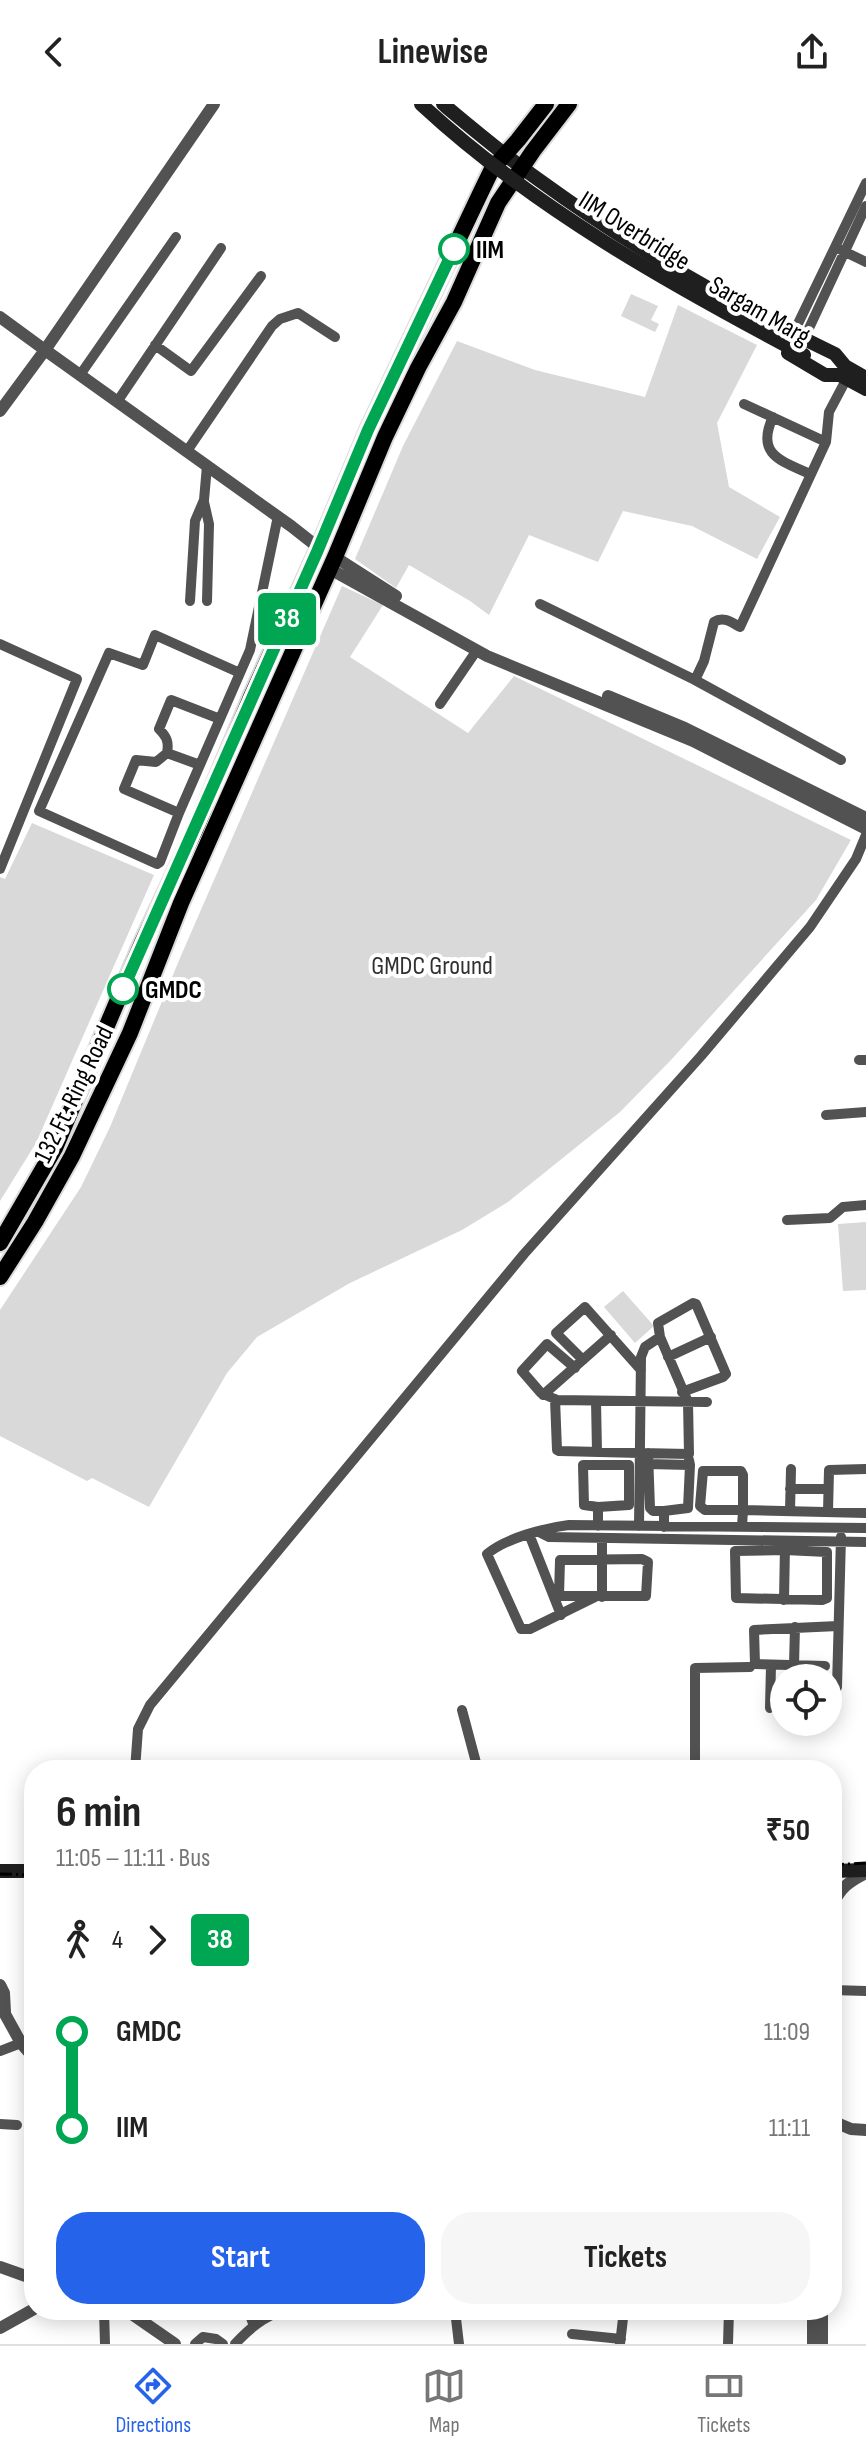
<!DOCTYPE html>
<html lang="en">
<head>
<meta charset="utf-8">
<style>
  :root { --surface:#fff; --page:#f6f6f6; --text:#222; --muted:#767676; --line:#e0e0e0; --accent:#2563eb }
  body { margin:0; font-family:"Sofia Sans Condensed",sans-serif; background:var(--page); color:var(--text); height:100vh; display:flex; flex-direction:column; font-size:30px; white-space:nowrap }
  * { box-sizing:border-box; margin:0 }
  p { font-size:26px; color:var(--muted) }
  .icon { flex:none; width:44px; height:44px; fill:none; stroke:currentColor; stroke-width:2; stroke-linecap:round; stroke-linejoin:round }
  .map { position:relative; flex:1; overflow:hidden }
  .details { position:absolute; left:24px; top:1656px; width:818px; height:560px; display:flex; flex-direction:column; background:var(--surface); border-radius:32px; box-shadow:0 4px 20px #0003 }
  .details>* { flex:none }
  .badge { padding:0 16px; border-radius:6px; font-size:28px; line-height:52px }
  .buttons { position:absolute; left:770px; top:1560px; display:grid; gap:16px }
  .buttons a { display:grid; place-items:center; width:72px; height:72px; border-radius:50%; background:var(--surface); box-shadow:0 4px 20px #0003; font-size:40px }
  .map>.badge { position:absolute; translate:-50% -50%; box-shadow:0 0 0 4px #fff }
  .legs { display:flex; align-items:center; gap:12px; height:88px; padding:0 32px; font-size:26px }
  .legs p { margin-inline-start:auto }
  .overview { display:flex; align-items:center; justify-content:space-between; height:136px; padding:0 32px }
  h1 { font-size:44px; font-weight:700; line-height:60px }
  .button { display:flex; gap:16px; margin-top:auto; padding:16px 32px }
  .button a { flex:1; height:92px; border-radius:32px; background:var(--accent); color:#fff; font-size:32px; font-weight:700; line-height:92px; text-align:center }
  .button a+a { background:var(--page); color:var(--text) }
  ul { padding:0 32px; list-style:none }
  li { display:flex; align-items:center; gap:28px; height:96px; font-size:30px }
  li i { display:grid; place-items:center; width:12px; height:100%; margin:0 10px; background:currentColor }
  li i::after { content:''; width:20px; height:20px; margin:-10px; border:6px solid; border-radius:50%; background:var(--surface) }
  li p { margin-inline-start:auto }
  li:first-child i { background:linear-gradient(#0000 50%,currentColor 0) }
  li:last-child i { background:linear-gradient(currentColor 50%,#0000 0) }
  header { display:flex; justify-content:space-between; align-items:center; height:104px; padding:0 32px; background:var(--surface); font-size:36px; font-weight:700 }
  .tabs { display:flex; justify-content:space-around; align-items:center; height:112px; border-top:2px solid var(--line); background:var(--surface); font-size:22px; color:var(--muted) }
  .tabs a { display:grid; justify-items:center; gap:4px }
  .tabs .on { color:var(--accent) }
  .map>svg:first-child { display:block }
</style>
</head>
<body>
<header><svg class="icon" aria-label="back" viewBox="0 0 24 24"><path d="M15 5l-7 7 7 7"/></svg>Linewise<svg class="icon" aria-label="share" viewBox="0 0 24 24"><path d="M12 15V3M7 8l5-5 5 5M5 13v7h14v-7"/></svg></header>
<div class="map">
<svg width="866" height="2240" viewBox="0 0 866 2240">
  <rect width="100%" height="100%" fill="#fff"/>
  <!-- green -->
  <path fill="#d9d9d9" d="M 631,190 L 658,202 L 651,216 L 659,220 L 655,228 L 621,212 Z
    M 678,201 L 757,241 L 717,319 L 729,383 L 780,413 L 757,455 L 692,422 L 623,407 L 598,458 L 529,431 L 489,511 L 470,497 L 409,461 L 396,484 L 355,455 L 403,342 L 457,237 L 535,266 L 645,293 Z
    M 342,482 L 383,501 L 350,553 L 468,629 L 514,572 L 851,736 L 816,796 L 671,956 L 620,1008 L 508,1098 L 462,1126 L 350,1179 L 257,1233 L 227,1269 L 149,1403 L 92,1374 L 87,1377 L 0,1332 L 0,1206 L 81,1083 L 110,1023 L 180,854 Z
    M 32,719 L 154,771 L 36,1039 L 0,1097 L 0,773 L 5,775 Z
    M 866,1118 L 866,1186 L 843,1187 L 838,1120 Z
    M 623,1187 L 654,1222 L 635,1239 L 604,1203 Z"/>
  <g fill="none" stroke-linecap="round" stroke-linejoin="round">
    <defs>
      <path id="primary" d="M 0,1139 L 55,1044 L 142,839 L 196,724 L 251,593 L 317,448 L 368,326 L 479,92 L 492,65 L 518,36 L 546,0
        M 0,1173 L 35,1118 L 72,1052 L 130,929 L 181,799 L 335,453 L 385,333 L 418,264 L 454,198 L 498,99 L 533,47 L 569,0"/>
    </defs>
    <!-- primary casing -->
    <use href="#primary" stroke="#dbdbdb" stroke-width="20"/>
    <!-- minor -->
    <path stroke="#525252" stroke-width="10" d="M 839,145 L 866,158
      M 793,230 L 866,79
      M 804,235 L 866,102
      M 155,241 L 191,267 L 261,172
      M 80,271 L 176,133
      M 117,298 L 221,144
      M 744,300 L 826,338
      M 773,313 C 755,351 782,357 810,370
      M 187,347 L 272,222 L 280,215 L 298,209 L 335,233
      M 204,398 L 209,420 L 207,497
      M 190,497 L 195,417 L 204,396 L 207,362
      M 540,500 L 695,576 L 704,557 L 714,518 C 723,512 731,518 740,523 L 826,338 L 829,308 L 847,274
      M 0,540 L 77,575 L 0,765
      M 240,569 L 155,531 L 143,561 L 109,549 L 39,707 L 157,760 L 160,758 L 179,709 L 250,546 L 278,412
      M 695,576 L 841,656
      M 440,600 L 477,546
      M 167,649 L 200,661
      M 179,709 L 124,685 L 136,656 L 156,658 L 167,649 C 169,638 167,633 159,625 L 171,596 L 220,615
      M 859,956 L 866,956
      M 826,1011 L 866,1008
      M 787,1116 L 830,1114 L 843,1103 L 866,1101
      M 660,1233 L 658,1219 L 693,1199 L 696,1200 L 726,1270 L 723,1273 L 682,1288
      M 668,1253 L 711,1233
      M 583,1256 L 556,1229 L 585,1203 L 641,1266
      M 575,1264 L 547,1240 L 522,1267 L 541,1289 L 557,1296 L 707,1298
      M 543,1291 L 611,1231
      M 555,1295 L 557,1346 L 559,1347 L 640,1349 L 689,1350 L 688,1298 L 660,1233 L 645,1243 L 641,1253 L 639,1422
      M 596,1297 L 597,1348
      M 648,1349 L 650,1404 L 653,1407 L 664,1407 L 664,1423
      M 648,1360 L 690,1361 L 689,1356
      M 790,1385 L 828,1385
      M 664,1407 L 688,1404 L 690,1361
      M 790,1407 L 791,1365
      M 828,1408 L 829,1366 L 866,1365
      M 598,1422 L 598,1403 L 584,1401 L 583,1361 L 629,1361 L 629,1401 L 598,1403
      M 742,1423 L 743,1406 L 705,1406 L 700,1402 L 703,1367 L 741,1367 L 743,1371 L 743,1406 L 866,1409
      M 541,1429 L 549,1433 L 866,1438
      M 529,1430 L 561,1511
      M 785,1446 L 827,1448 L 827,1494 L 822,1496 L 736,1494 L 735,1447 Z
      M 642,1455 L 648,1458 L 646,1492 L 559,1492 L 560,1456 Z
      M 595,1493 L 530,1525 L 521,1525 L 487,1450 C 506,1434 545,1424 569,1421 L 866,1424
      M 602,1493 L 602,1434
      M 784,1496 L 785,1442
      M 794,1561 L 795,1523
      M 825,1562 L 755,1560 L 754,1526 L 838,1522
      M 837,1583 L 841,1433
      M 770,1604 L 771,1561
      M 462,1606 L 478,1666
      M 135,1666 L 138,1625 L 150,1601 L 524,1150 L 701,952 L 810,823 L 856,755 L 866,731
      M 457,1666 L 477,1661
      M 695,1666 L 695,1564 L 750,1563
      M 832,1886 L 866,1887
      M 0,1947 L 21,1939
      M 0,2020 L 17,2021
      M 104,2206 L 105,2240
      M 248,2206 L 254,2222
      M 339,2206 L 349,2206
      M 455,2206 L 459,2240
      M 572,2230 L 621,2235
      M 195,2240 L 203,2233 L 216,2235 L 223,2240
      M 235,2240 C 250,2224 263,2213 284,2206
      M 620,2240 L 624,2206
      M 728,2240 L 729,2206"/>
    <!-- tertiary -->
    <path stroke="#525252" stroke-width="12" d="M 0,213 L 45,246 L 214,0
      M 0,307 L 45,246 L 291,422 L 319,444
      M 335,453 L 396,492
      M 330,465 L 487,552 L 693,637 L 866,725
      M 608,592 L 685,624 L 866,714
      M 832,1802 C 840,1784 848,1778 866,1769
      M 0,1881 L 4,1889 L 5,1908
      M 0,1901 L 21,1939 L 34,1954
      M 832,2017 L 851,2025 L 866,2026
      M 0,2163 L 34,2175
      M 126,2206 L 175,2240
      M 0,2224 L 34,2205
      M 813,2240 L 813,2206
      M 822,2240 L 822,2206"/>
    <!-- secondary -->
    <path stroke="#1f1f1f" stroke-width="14" d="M 443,0 C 474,26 506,53 539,76 C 631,143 733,201 835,250 L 845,262 L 866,274
      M 788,249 L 825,271 L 840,271 L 866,285
      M 0,1767 L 34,1767
      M 832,1767 L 866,1766"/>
    <!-- primary -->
    <use href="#primary" stroke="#000" stroke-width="16"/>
    <!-- rail -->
    <path stroke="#000" stroke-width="3" stroke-dasharray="12 4 2 4" stroke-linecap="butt" d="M 832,1761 L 866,1759
      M 0,1770 L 34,1771"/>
    <!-- secondary-bridge -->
    <path stroke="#1f1f1f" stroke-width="14" d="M 421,0 C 533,104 670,180 804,251"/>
  </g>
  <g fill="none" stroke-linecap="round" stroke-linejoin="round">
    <defs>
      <path id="line-1" d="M 123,885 L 317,448 L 368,326 L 454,145"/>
    </defs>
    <!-- line-1 casing -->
    <use href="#line-1" stroke="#fff" stroke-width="18"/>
    <!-- line-1 -->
    <use href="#line-1" stroke="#00a651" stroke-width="12"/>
  </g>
  <!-- markers -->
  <g fill="#fff" stroke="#00a651" stroke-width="4">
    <circle cx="454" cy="145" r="14"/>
    <circle cx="123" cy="885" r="14"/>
  </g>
  <g text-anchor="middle" stroke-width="8" stroke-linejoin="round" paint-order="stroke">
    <!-- street labels -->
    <g font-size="26" fill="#000" stroke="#fff">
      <text transform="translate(635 126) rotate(32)" y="9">IIM Overbridge</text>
      <text transform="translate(760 206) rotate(30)" y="9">Sargam Marg</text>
      <text transform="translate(73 990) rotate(-64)" y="9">132 Ft. Ring Road</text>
    </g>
    <!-- stop labels -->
    <g font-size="26" font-weight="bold" fill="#000" stroke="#fff" text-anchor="start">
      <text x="476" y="154">IIM</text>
      <text x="145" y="894">GMDC</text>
    </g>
    <!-- park labels -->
    <g font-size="26" fill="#303030" stroke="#fff">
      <text x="432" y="870">GMDC Ground</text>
    </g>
  </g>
</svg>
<div class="buttons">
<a><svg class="icon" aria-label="locate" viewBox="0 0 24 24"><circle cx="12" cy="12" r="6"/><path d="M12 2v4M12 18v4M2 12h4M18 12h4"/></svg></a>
</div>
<b class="badge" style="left:287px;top:515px;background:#00a651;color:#fff">38</b>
<section class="details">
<div class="overview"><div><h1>6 min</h1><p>11:05 – 11:11 · Bus</p></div><b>₹50</b></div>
<div class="legs"><svg class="icon" aria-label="walk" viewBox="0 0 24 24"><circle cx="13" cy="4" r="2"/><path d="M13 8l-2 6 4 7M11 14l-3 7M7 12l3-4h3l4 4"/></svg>4<svg class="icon" aria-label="forward" viewBox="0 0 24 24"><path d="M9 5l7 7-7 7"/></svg><b class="badge" style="background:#00a651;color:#fff">38</b></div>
<ul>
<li><i style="color:#00a651"></i><b>GMDC</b><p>11:09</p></li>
<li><i style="color:#00a651"></i><b>IIM</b><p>11:11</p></li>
</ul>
<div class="button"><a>Start</a><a>Tickets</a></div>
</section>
</div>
<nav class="tabs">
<a class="on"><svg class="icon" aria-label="directions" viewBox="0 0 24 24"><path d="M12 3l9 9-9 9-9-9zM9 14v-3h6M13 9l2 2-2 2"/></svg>Directions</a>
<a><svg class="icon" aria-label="map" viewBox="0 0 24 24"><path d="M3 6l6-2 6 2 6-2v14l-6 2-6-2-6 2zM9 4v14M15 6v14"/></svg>Map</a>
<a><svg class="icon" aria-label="tickets" viewBox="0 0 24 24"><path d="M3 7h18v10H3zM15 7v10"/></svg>Tickets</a>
</nav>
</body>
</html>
